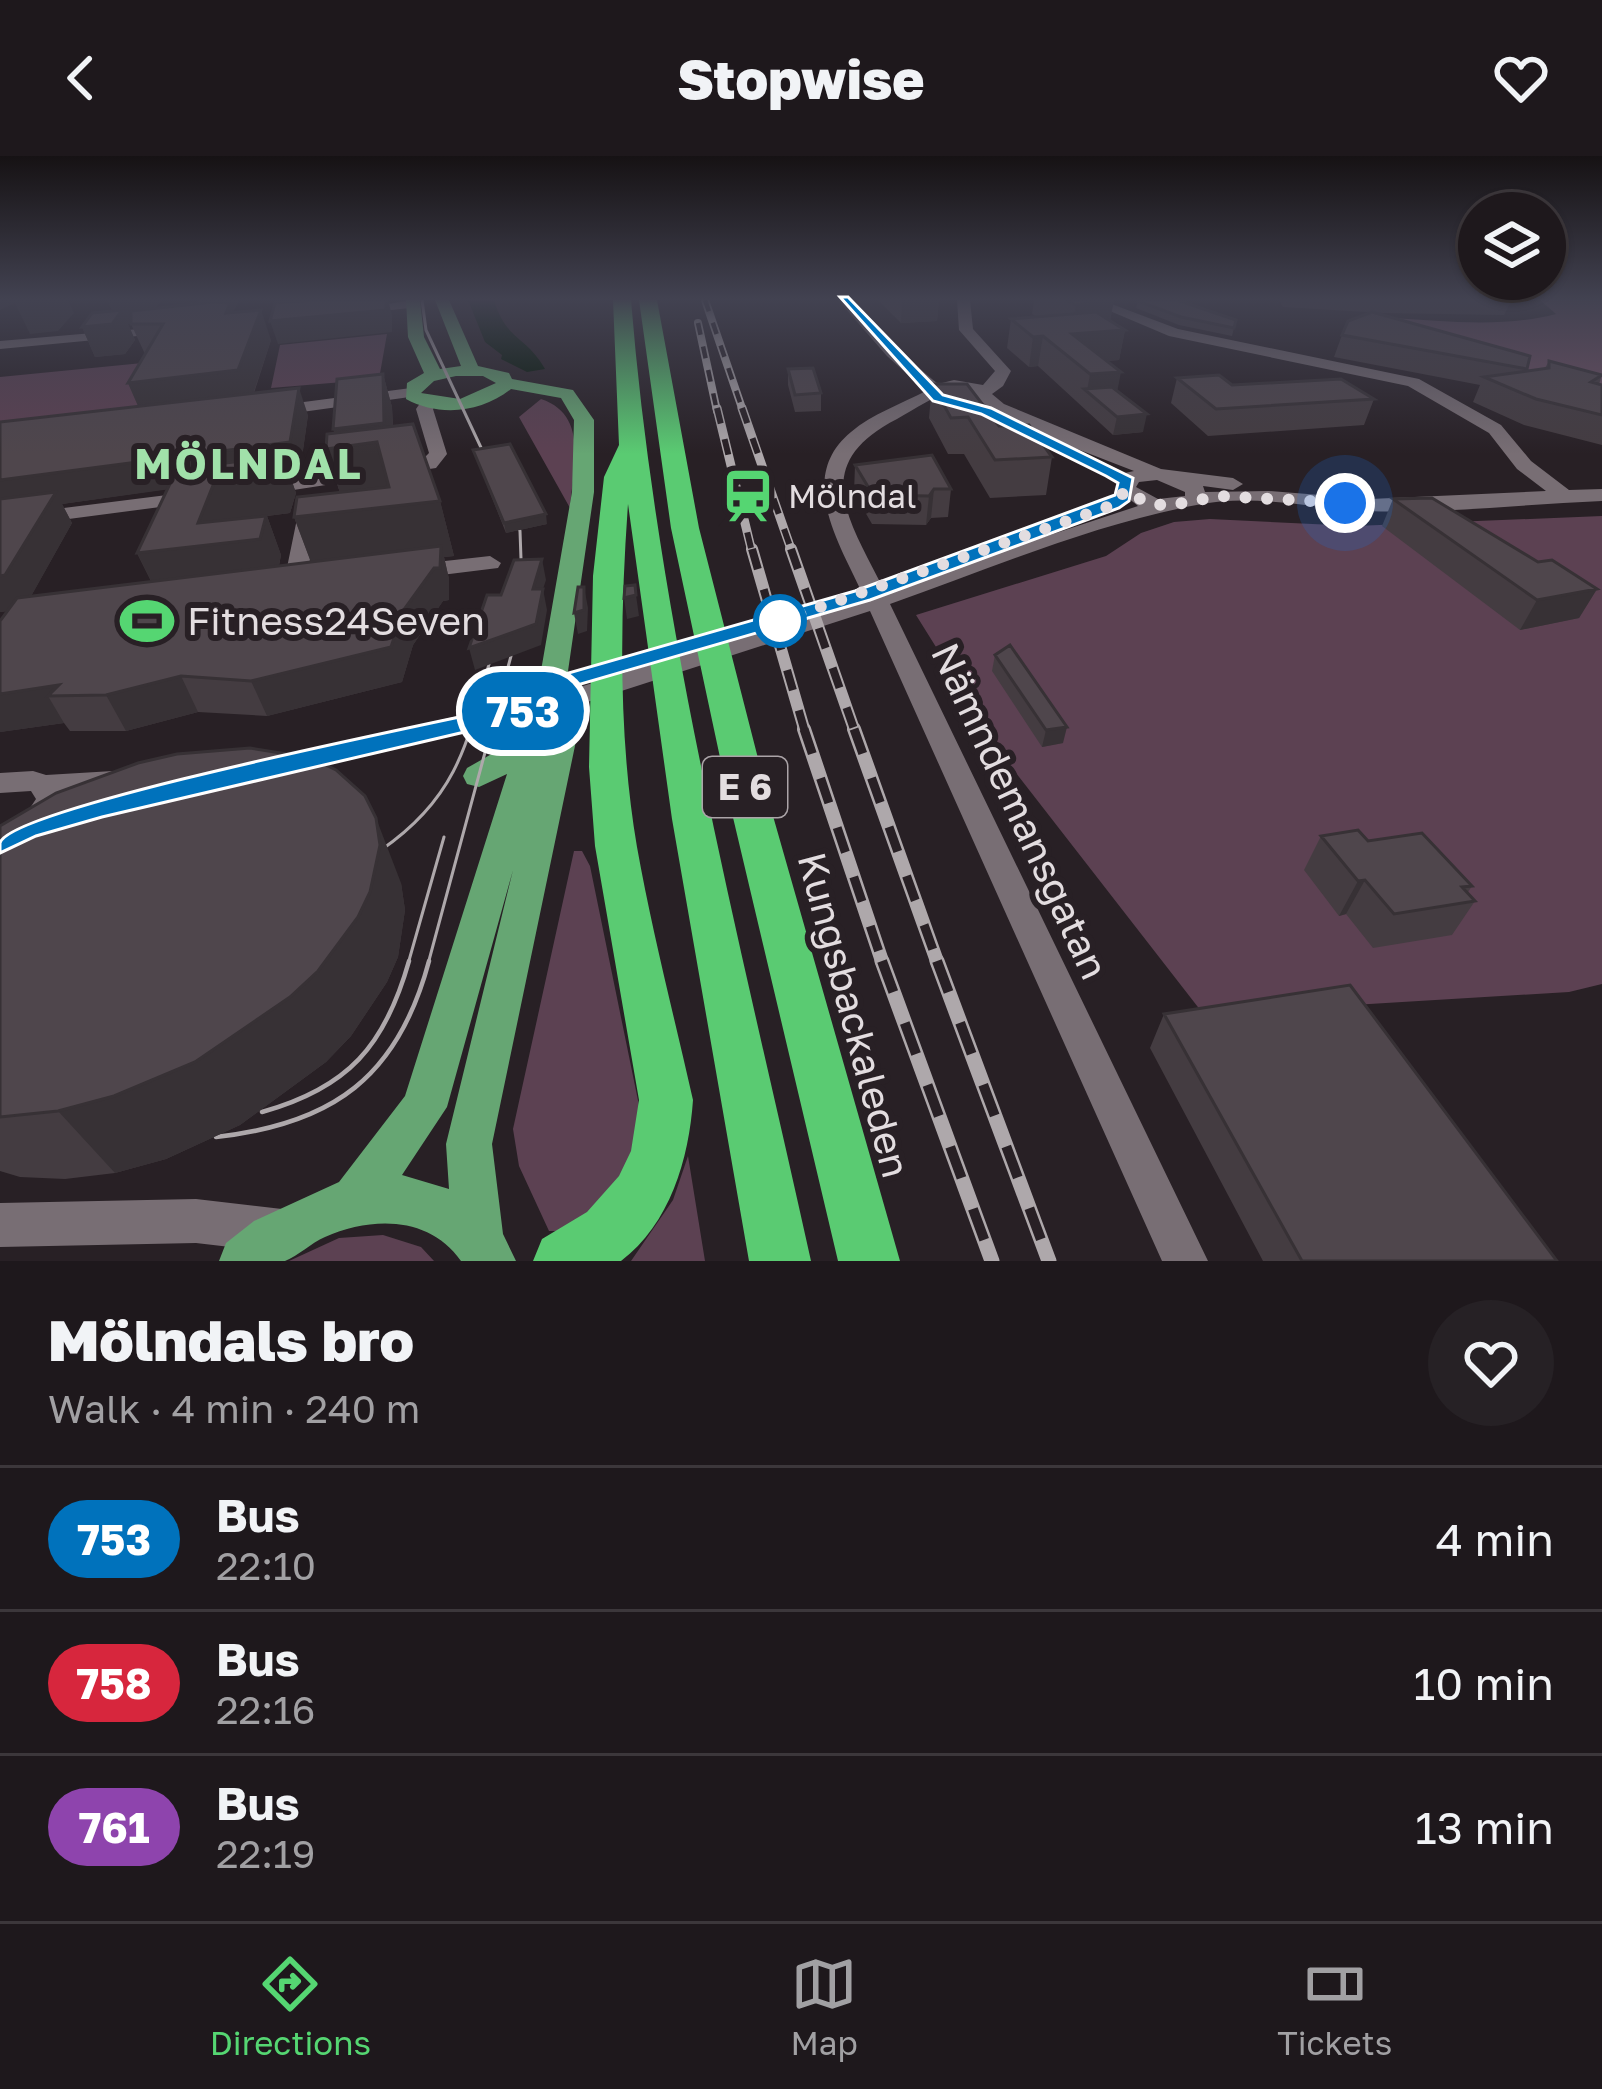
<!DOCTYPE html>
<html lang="en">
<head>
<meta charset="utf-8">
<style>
  :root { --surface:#1e181c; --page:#262125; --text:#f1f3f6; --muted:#a1a0a3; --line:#3c373b; --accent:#55d672 }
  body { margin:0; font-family:"Golos Text",sans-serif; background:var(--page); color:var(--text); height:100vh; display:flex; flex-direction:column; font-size:45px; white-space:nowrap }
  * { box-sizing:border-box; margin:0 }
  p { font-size:39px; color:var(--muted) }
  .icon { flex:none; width:66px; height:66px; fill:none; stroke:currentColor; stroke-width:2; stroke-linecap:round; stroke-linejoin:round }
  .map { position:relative; height:1105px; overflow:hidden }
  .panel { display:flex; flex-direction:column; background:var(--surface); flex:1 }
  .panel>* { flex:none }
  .badge { padding:0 24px; border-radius:39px; font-size:42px; line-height:78px }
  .fabs { position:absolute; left:1458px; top:36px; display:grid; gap:24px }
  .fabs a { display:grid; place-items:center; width:108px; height:108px; border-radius:50%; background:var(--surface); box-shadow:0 3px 9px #0004,0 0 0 3px var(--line); font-size:60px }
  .you { position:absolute; width:60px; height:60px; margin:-30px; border:9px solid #fff; border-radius:50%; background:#1a73e8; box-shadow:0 0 0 18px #1a73e833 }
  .map>.badge { position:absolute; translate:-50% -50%; box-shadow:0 0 0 6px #fff }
  .round { display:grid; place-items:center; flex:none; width:126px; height:126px; border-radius:63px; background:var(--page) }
  .headline { display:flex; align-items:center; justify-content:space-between; height:204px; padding:0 48px }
  h1 { font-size:57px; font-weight:800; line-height:90px }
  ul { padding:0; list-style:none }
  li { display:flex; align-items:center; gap:36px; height:144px; padding:0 48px; border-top:3px solid var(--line) }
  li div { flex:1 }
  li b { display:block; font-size:45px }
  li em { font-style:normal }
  li .badge { min-width:132px; font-weight:700; text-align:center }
  header { display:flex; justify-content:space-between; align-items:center; height:156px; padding:0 48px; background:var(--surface); font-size:54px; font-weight:800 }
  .tabs { display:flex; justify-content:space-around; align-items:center; height:168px; border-top:3px solid var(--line); background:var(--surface); font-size:33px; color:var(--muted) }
  .tabs a { display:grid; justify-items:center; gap:6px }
  .tabs .current { color:var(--accent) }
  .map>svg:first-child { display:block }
</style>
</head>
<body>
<header><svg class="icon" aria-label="back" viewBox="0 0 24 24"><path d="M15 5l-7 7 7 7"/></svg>Stopwise<svg class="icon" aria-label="heart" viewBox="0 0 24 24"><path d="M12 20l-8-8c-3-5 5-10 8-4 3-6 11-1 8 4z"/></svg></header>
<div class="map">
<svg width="1602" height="1105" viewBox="0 0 1602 1105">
  <rect width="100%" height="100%" fill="#282025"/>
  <!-- green -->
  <path fill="#5c4152" d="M 387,178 L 379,223 L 271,232 L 280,189 Z
    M 163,205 L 145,250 L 0,266 L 0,221 Z
    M 541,243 C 589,259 573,311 570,352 L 519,261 Z
    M 1602,360 L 1602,828 L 1569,836 L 1320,851 L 1208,864 L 1009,608 L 916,459 L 1106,400 L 1141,377 L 1174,366 L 1210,363 L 1355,370 Z
    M 574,695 L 582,695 L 590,710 L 641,959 L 628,1014 L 571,1075 L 549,1075 L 519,1010 L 513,973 Z
    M 688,1000 L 705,1105 L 631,1105 L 673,1044 Z
    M 383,1079 L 421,1091 L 434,1105 L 289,1105 L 339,1082 Z"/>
  <!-- forest -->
  <path fill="#6f5063" d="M 1540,144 L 1602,144 L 1602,239 L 1520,216 L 1390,162 C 1445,165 1503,172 1556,158 Z"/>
  <!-- water -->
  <path fill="#001503" d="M 468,144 L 494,144 C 506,185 526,179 545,213 L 527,216 L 501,203 L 502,199 L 485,186 Z"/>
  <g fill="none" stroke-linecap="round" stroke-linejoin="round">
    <!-- minor -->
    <path fill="#786e74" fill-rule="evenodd" d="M 413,144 L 418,151 L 356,158 L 349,154 Z
      M 838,144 L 851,144 L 897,194 L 938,228 L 954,224 L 983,229 L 995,215 L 959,174 L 957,144 L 970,144 L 973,173 L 1011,215 L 1003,230 L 992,238 L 1004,248 L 1161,313 L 1233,322 L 1243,328 L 1233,334 L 1203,330 L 1205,336 L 1269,335 L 1370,343 L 1546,335 L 1517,313 L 1489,277 L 1408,230 L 1169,180 L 1084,144 L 1101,144 L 1178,173 L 1419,223 L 1501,269 L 1531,305 L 1569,334 L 1602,333 L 1602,345 C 1525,348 1443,358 1366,355 C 1313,352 1254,338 1202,348 C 1096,367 992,412 890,448 L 1208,1105 L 1162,1105 L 870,455 L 578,549 L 281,620 L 267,610 L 281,600 L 564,536 L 864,441 C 841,390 795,322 851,276 C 872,258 901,248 926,235 L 887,200 ZM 954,234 C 977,237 990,255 1011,265 C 1051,284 1093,299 1134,315 L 1125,317 L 1116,332 L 1138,350 L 884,434 C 850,365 807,309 897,263 C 915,253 935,239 954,234 ZM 1157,324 L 1185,336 L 1185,340 L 1158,343 L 1136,331 L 1139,326 Z
      M 174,170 L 174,176 L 169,177 L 0,193 L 0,185 Z
      M 411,232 L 419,237 L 417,240 L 273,260 L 265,255 L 273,250 Z
      M 423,243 L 437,247 L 433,253 L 447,298 L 436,312 L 261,339 L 251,333 L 261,327 L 423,303 L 429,297 L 416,253 Z
      M 199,335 L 206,337 L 206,345 L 0,372 L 0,360 Z
      M 309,347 L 319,353 L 305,431 L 294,438 L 283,431 L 299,353 Z
      M 490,400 L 501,407 L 498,412 L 409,423 L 398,416 L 409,409 Z
      M 33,615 L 46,619 L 113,615 L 123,618 L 128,625 L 123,632 L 63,638 L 66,643 L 50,671 L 0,699 L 0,672 L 28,655 L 36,643 L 31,635 L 0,637 L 0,617 Z
      M 196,1043 L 282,1053 L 298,1059 L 304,1075 L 298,1091 L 282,1097 L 196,1087 L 0,1091 L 0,1047 Z"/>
    <!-- major -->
    <path fill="#66a673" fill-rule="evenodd" d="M 406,144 L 420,144 L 424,181 L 440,213 L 461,210 L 435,144 L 449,144 L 478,210 L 509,217 L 512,223 L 573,234 L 594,264 L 594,336 L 567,522 L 572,528 L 576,585 L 492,988 L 503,1078 L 516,1105 L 461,1105 C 430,1060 372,1060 325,1081 C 311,1087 298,1100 285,1105 C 267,1105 237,1105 219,1105 L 226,1087 L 254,1065 L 339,1026 L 405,940 L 507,618 L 479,631 L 467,628 L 463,620 L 467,612 L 518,583 L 542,509 L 572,336 L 574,264 L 561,242 L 511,233 C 481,257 439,261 406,243 L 407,227 L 424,217 L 408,181 ZM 456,220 L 483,220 L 496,227 L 460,243 L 421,237 L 434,225 ZM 513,714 L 446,988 L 449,1033 L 402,1019 L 447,951 Z"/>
    <!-- highway -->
    <path fill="#5acb72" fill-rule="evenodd" d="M 613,144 L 631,144 C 657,468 741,788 811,1105 L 749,1105 L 672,663 L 628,348 C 620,460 618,580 637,691 C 652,775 674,860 693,944 C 689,1003 670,1068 621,1105 L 533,1105 L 542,1083 L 587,1056 L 619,1020 L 631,995 L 639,944 L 595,690 L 589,611 L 593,420 L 604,321 L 619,289 Z
      M 639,144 L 657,144 L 699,372 L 771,653 L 900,1105 L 838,1105 L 731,653 L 671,372 Z"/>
    <!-- tram-far1 -->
    <path stroke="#aea8ab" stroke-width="3" d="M 422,144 L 426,174 L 520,375 L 521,403 L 510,438
      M 381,694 C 455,643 467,591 489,508
      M 408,808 L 444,681
      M 428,808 L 511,500"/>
    <!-- tram -->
    <path stroke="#aea8ab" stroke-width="4.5" d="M 262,956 C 348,932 385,890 409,805
      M 216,981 C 333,968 398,921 429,805"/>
    <defs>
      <path id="rail-far4" d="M 705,144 L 743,255
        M 698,167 L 717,255"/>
      <path id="rail-far3" d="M 717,252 L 752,396
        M 742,252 L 792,396"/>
      <path id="rail-far2" d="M 752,393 L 805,576
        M 791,393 L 855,576"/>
      <path id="rail-far1" d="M 804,573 L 883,808
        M 854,573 L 938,808"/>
      <path id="rail" d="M 882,805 L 992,1105
        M 937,805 L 1049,1105"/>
    </defs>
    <!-- rail-far4 casing -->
    <use href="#rail-far4" stroke="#aea8ab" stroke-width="8"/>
    <!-- rail-far3 casing -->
    <use href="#rail-far3" stroke="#aea8ab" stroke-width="9"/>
    <!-- rail-far2 casing -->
    <use href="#rail-far2" stroke="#aea8ab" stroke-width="12"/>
    <!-- rail-far1 casing -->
    <use href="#rail-far1" stroke="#aea8ab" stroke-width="14"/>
    <!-- rail casing -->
    <use href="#rail" stroke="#aea8ab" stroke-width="15"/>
    <!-- rail-far4 -->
    <use href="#rail-far4" stroke="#282025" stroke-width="4.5" stroke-dasharray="12" stroke-linecap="butt"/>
    <!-- rail-far3 -->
    <use href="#rail-far3" stroke="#282025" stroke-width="6" stroke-dasharray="16" stroke-linecap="butt"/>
    <!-- rail-far2 -->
    <use href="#rail-far2" stroke="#282025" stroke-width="8" stroke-dasharray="21" stroke-linecap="butt"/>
    <!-- rail-far1 -->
    <use href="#rail-far1" stroke="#282025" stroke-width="9" stroke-dasharray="26" stroke-linecap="butt"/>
    <!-- rail -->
    <use href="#rail" stroke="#282025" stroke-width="10" stroke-dasharray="33" stroke-linecap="butt"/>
  </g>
  <!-- wall -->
  <path fill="#443c41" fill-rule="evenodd" d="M 239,144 L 233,156 L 271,184 L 254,237 L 308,259 L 300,315 L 289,317 L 296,337 L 290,357 L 267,360 L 281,399 L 279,410 L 311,406 L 294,361 L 340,337 L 326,293 L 334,277 L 383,218 L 392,251 L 393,270 L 440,345 L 454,400 L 444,401 L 449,423 L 449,444 L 443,445 L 413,489 L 402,526 L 267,560 L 198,556 L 126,575 L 70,575 L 64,567 L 0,576 L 0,465 L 8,455 L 0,456 L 0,266 L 138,250 L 128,227 L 145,198 L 131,168 L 128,168 L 135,184 L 125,198 L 95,201 L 82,171 L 155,152 ZM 167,333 L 137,397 L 151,425 L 31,440 L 72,367 L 62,348 Z
    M 878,144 L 939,144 L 937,165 L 901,167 Z
    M 1034,144 L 1114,144 L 1110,165 L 1125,174 L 1119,204 L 1107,205 L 1117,235 L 1143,276 L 1113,279 L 1038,210 L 1029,211 L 1007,192 L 1011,163 L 1038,161 L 1032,158 Z
    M 1279,144 L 1508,144 L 1511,145 L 1504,159 L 1383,157 L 1283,151 Z
    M 1138,145 L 1236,164 L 1232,180 L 1179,169 L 1136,152 Z
    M 1342,179 L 1530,200 L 1526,215 L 1545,212 L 1549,205 L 1602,219 L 1599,228 L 1602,229 L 1602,289 L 1524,269 L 1473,246 L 1480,229 L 1334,201 Z
    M 788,213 L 821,237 L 821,255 L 795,256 L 788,229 Z
    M 1177,222 L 1232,229 L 1374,243 L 1364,269 L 1208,280 L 1171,247 Z
    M 932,228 L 999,270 L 1052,301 L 1046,339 L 990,342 L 964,298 L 948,298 L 929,262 Z
    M 473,294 L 547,368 L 506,377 Z
    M 855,309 L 951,333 L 948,361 L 931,362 L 926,369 L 872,368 L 854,337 Z
    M 1393,343 L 1538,406 L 1597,433 L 1579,462 L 1520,474 L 1382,370 Z
    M 995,499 L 1063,587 L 1042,591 L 992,515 Z
    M 0,670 L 401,727 L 405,754 L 398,801 L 387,826 L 351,880 L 326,906 L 240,969 L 166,1003 L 115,1017 L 65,1023 L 20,1021 L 0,1015 Z
    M 1321,680 L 1368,685 L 1472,730 L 1468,736 L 1475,745 L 1452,779 L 1373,792 L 1346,758 L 1339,760 L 1304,714 Z
    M 1164,858 L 1557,1105 L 1263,1105 L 1150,892 Z"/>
  <!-- shaded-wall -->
  <path fill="#373135" d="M 0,144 L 68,144 L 74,157 L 58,175 L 30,178 L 15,147 L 0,154 Z
    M 107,144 L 161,144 L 146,167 L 128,168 L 135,184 L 125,198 L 95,201 L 82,171 L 116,163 Z
    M 197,144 L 239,144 L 233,156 L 204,161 Z
    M 388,144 L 392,159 L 392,176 L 278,188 L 270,165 Z
    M 902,144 L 939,144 L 937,165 L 901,167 Z
    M 1114,144 L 1108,172 L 1071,178 L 1076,149 Z
    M 261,154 L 271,184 L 250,247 L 143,261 L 128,227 Z
    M 1125,174 L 1119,204 L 1076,207 L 1072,178 Z
    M 1043,180 L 1038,210 L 1029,211 L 1033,181 Z
    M 1121,216 L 1115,247 L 1087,235 L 1090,218 Z
    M 383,218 L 392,251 L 394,302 L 392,339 L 343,346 L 326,293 L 339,291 L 333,273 Z
    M 299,232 L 308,259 L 300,315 L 289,317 L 296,337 L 290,357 L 267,360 L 281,399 L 276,422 L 157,437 L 137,397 L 198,367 L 214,327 L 62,348 L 72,367 L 24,453 L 0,456 L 0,324 Z
    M 1147,258 L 1143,276 L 1113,279 L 1117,261 Z
    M 934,333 L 931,362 L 926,369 L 929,340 Z
    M 440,345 L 454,400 L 444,401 L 449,423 L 449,444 L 443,445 L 413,489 L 402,526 L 267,560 L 251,525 L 403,455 L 315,417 L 294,361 Z
    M 546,358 L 547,368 L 506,377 L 504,367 Z
    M 542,403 L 546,424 L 543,433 L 547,454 L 541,489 L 475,514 L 469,492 L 533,433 Z
    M 584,431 L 588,452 L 587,475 L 578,478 L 574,457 Z
    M 1597,433 L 1579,462 L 1520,474 L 1537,444 Z
    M 636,439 L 639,460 L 627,463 L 624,442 Z
    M 181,520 L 198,556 L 126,575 L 106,539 Z
    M 59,529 L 48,540 L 64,567 L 0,576 L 0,538 Z
    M 1067,571 L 1063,587 L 1042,591 L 1046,574 Z
    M 376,662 L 401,727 L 405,754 L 398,801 L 387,826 L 351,880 L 326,906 L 240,969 L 166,1003 L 115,1017 L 58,955 Z
    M 1365,724 L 1346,758 L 1339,760 L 1358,725 Z"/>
  <!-- building -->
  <path fill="#4f464c" stroke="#373135" stroke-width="3" d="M 314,144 L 386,144 L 386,154 L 270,165 L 275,147 Z
    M 1066,144 L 1109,144 L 1076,149 Z
    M 1146,144 L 1177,144 L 1236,164 L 1234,172 L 1181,161 L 1138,145 Z
    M 213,146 L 230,147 L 226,157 L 261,154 L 238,214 L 128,227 L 163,168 L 131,168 L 131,155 Z
    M 122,154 L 112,168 L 82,171 L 92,157 Z
    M 1096,156 L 1125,174 L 1072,178 L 1121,216 L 1090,218 L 1043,180 L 1033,181 L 1011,163 Z
    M 1372,156 L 1530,200 L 1527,213 L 1342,179 L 1348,165 Z
    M 1549,205 L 1602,219 L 1591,226 L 1602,229 L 1602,259 L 1536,243 L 1484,221 L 1549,212 Z
    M 813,212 L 821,237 L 795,239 L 788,213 Z
    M 383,218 L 384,267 L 333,273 L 337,223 Z
    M 1219,219 L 1232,229 L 1341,223 L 1374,243 L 1216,253 L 1177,222 Z
    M 932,228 L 967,228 L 999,270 L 1029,269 L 1052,301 L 995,304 L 968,261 L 951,262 Z
    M 1112,231 L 1147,258 L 1117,261 L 1084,233 Z
    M 299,232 L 290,286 L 0,324 L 0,266 Z
    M 413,268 L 440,345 L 294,361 L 297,341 L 389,331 L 377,286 L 326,293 L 327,278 Z
    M 510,288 L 546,358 L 504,367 L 473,294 Z
    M 932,299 L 951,333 L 934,333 L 929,340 L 873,339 L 855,309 Z
    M 283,300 L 277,320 L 214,327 L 198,367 L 266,360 L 260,383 L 137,397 L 177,313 Z
    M 56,336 L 5,419 L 0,420 L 0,343 Z
    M 1432,342 L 1538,406 L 1552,404 L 1597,433 L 1537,444 L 1393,343 Z
    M 441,390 L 440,412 L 434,412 L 403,455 L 391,491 L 251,525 L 181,520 L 106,539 L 48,540 L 59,529 L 0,538 L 0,465 L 17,442 Z
    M 542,403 L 533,433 L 543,433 L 536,468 L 469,492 L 487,439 L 501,439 L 514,404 Z
    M 635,429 L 636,439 L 624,442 L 625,430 Z
    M 578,431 L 584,431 L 584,454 L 574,457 Z
    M 1010,489 L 1067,571 L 1046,574 L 995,499 Z
    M 250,592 L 312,602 L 336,614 L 365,640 L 376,662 L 380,689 L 370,736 L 358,761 L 318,815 L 290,841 L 195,906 L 114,940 L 58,955 L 0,961 L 0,670 L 56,637 L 138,607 L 177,598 Z
    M 1358,674 L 1368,685 L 1422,677 L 1472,730 L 1462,731 L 1475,745 L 1394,758 L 1365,724 L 1358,725 L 1321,680 Z
    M 1350,829 L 1557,1105 L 1302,1105 L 1164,858 Z"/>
  <!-- sky -->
  <linearGradient id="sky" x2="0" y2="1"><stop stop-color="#161214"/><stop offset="0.48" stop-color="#424251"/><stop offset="1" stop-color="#424251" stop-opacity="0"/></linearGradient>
  <rect width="1602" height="298" fill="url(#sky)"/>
  <!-- line -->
  <path fill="#0072bc" stroke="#fff" stroke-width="3" d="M 840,141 L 848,141 L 943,239 L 991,252 L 1133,322 L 1129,345 L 1119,352 L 870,444 L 553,536 L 533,560 L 102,661 L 36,680 L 0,697 L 0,687 C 9,651 445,565 516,549 L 537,526 L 855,435 L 1115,339 L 1118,327 L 1106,320 L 981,258 L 933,245 Z"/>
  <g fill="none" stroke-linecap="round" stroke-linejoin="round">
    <!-- walk -->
    <path stroke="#e3dde0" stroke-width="12" stroke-dasharray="0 21.6" d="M 780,465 L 1113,349 L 1126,334 L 1145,346 L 1167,350 L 1220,340 L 1345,347"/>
  </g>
  <!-- icons -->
  <defs>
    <symbol id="station-bare" viewBox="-9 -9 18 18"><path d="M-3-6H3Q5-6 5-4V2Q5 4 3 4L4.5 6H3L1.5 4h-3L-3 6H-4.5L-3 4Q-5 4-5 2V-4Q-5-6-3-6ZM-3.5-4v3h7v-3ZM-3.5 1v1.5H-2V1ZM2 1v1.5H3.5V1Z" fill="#55d672" stroke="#282025" stroke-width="2.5" paint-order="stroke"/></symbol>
    <symbol id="stadium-bare" viewBox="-9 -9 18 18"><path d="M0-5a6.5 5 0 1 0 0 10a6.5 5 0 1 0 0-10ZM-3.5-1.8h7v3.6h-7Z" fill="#55d672" stroke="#282025" stroke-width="2.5" paint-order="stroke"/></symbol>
  </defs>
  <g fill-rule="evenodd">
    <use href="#station-bare" x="710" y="302" width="76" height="76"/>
    <use href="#stadium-bare" x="109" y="427" width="76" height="76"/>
  </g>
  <!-- markers -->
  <circle fill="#fff" stroke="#0072bc" stroke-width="6" cx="780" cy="465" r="24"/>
  <g text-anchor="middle" stroke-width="12" stroke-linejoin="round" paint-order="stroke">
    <!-- far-poi labels -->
    <g font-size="33" fill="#e3dde0" stroke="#282025" text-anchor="start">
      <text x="788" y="352">Mölndal</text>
    </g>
    <!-- shield labels -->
    <rect fill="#282025" stroke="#aba4a8" stroke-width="3" x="703" y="601" width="84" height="60" rx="9"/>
    <g font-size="36" font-weight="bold" fill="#e3dde0">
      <text x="745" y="644">E 6</text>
    </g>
    <!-- poi labels -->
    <g font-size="39" fill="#e3dde0" stroke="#282025" text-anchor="start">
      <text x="187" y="479">Fitness24Seven</text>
    </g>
    <!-- street labels -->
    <g font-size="39" fill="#e3dde0" stroke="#282025">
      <text transform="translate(1020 655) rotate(65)" y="14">Nämndemansgatan</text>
      <text transform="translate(854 859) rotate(75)" y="14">Kungsbackaleden</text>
    </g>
    <!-- far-district labels -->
    <g font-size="42" font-weight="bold" letter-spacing="3" fill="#a1e1aa" stroke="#282025">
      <text x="249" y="323">MÖLNDAL</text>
    </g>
  </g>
</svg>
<div class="fabs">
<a><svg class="icon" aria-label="layers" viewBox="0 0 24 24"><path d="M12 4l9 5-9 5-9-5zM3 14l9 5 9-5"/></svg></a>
</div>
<div class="you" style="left:1345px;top:347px"></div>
<b class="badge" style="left:523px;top:555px;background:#0072bc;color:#fff">753</b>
</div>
<section class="panel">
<div class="headline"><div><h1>Mölndals bro</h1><p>Walk · 4 min · 240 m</p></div><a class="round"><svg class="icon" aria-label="heart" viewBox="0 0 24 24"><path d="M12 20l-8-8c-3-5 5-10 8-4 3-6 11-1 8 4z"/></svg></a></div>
<ul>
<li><span class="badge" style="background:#0072bc;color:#fff">753</span><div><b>Bus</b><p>22:10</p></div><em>4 min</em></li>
<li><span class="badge" style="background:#d7263d;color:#fff">758</span><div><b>Bus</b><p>22:16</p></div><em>10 min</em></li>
<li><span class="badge" style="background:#8e44ad;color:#fff">761</span><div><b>Bus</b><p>22:19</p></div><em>13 min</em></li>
</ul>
</section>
<nav class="tabs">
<a class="current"><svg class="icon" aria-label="directions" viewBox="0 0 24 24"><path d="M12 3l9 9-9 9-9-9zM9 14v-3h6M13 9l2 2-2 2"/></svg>Directions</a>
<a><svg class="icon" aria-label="map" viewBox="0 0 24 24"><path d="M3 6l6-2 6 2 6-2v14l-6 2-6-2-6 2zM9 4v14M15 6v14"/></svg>Map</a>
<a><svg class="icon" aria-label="tickets" viewBox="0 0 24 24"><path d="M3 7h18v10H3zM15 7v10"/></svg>Tickets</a>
</nav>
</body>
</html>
